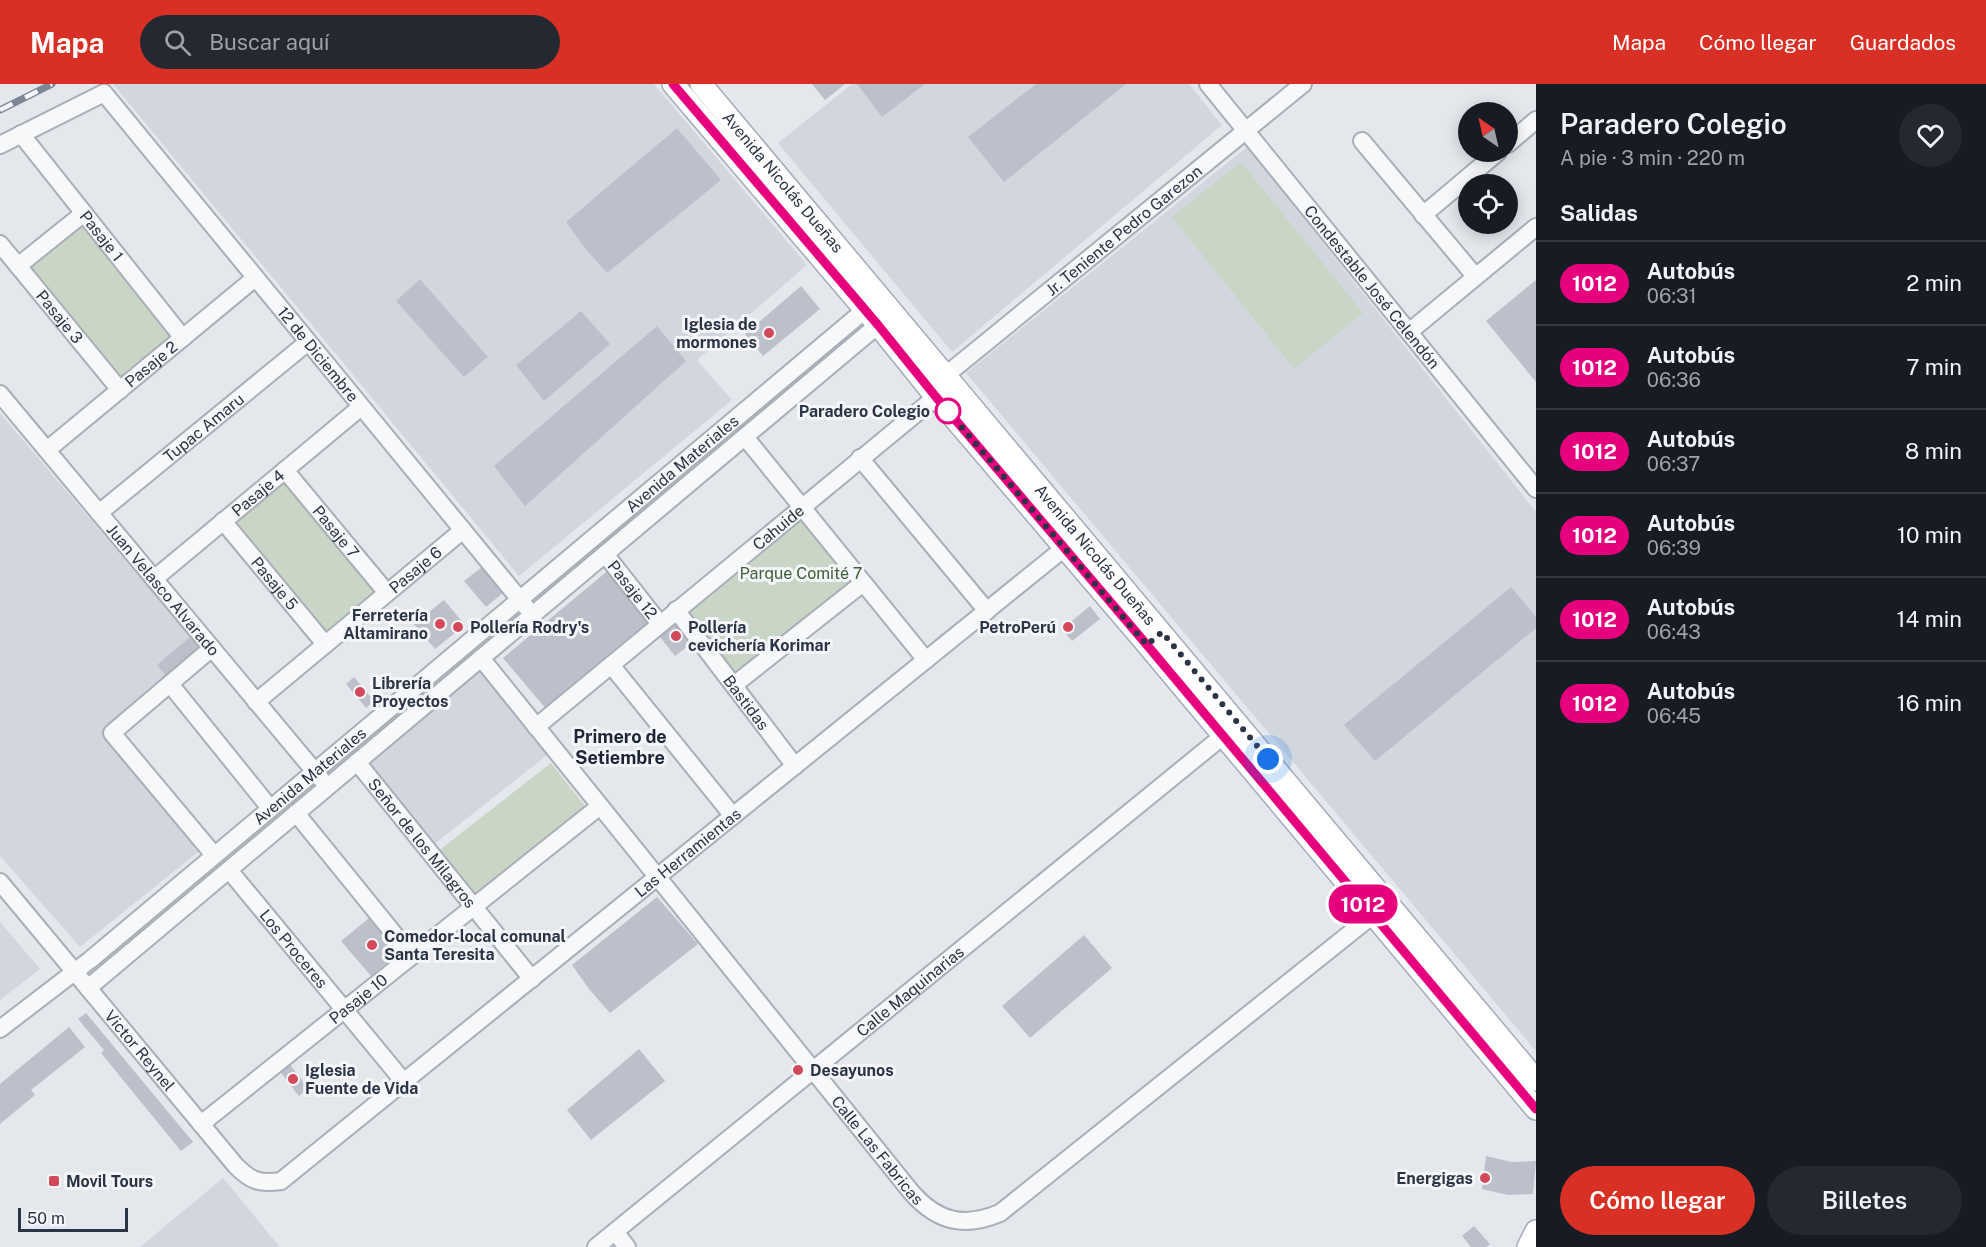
<!DOCTYPE html>
<html lang="es">
<head>
<meta charset="utf-8">
<style>
  :root { --surface:#171b24; --page:#242831; --text:#f1f3f6; --muted:#9ea1a6; --line:#363941; --accent:#d93025 }
  body { margin:0; font-family:"Public Sans",sans-serif; background:var(--page); color:var(--text); height:100vh; display:flex; flex-direction:column; font-size:22px; white-space:nowrap }
  * { box-sizing:border-box; margin:0 }
  p { font-size:20px; color:var(--muted) }
  .icon { flex:none; width:33px; height:33px; fill:none; stroke:currentColor; stroke-width:2; stroke-linecap:round; stroke-linejoin:round }
  .map { position:relative; flex:1; overflow:hidden }
  .drawer { display:flex; flex-direction:column; background:var(--surface); width:450px }
  .drawer>* { flex:none }
  .badge { padding:0 12px; border-radius:20px; font-size:21px; line-height:39px }
  .needle { width:39px; rotate:326deg }
  .controls { position:absolute; left:1458px; top:18px; display:grid; gap:12px }
  .controls a { display:grid; place-items:center; width:60px; height:60px; border-radius:50%; background:var(--surface); box-shadow:0 3px 15px #0003; font-size:30px }
  .scale { position:absolute; left:18px; bottom:15px; width:110px; box-sizing:border-box; padding-left:6px; border:3px solid #2b3445; border-top:0; font-size:16px; line-height:21px; white-space:nowrap; color:#2b3445; -webkit-text-stroke:4px #f4f6f9; paint-order:stroke }
  .you { position:absolute; width:30px; height:30px; margin:-15px; border:4px solid #fff; border-radius:50%; background:#1a73e8; box-shadow:0 0 0 9px #1a73e833 }
  .map>.badge { position:absolute; translate:-50% -50%; box-shadow:0 0 0 3px #fff }
  h2 { padding:0 24px; font-size:22px; line-height:54px }
  .round { display:grid; place-items:center; flex:none; width:63px; height:63px; border-radius:32px; background:var(--page) }
  .summary { display:flex; align-items:center; justify-content:space-between; height:102px; padding:0 24px }
  h1 { font-size:28px; font-weight:600; line-height:45px }
  .button { display:flex; gap:12px; margin-top:auto; padding:12px 24px }
  .button a { flex:1; height:69px; border-radius:36px; background:var(--accent); color:#fff; font-size:24px; font-weight:600; line-height:69px; text-align:center }
  .button a+a { background:var(--page); color:var(--text) }
  ul { padding:0; list-style:none }
  li { display:flex; align-items:center; gap:18px; height:84px; padding:0 24px; border-top:2px solid var(--line) }
  li div { flex:1 }
  li b { display:block; font-size:22px }
  li em { font-style:normal }
  li .badge { min-width:66px; font-weight:700; text-align:center }
  header { display:flex; align-items:center; gap:36px; box-sizing:border-box; height:84px; padding:0 30px; background:var(--accent); color:#fff }
  header strong { font-size:28px }
  nav { display:flex; gap:33px; margin-inline-start:auto; font-size:21px }
  .search { width:420px; height:54px; background:var(--page); display:flex; align-items:center; gap:15px; box-sizing:border-box; padding:0 21px; border-radius:33px; color:var(--muted); font-size:22px }
  main { display:flex; flex:1; min-height:0 }
  .map>svg:first-child { display:block }
</style>
</head>
<body>
<header>
<strong>Mapa</strong>
<div class="search"><svg class="icon" aria-label="search" viewBox="0 0 24 24"><circle cx="10" cy="10" r="6"/><path d="M15 15l6 6"/></svg>Buscar aquí</div>
<nav><a>Mapa</a><a>Cómo llegar</a><a>Guardados</a></nav>
</header>
<main>
<div class="map">
<svg width="1536" height="1163" viewBox="0 0 1536 1163">
  <rect width="100%" height="100%" fill="#e4e7ec"/>
  <!-- built -->
  <path fill="#d2d6de" d="M 113,0 L 654,0 L 807,181 L 697,276 L 732,316 L 519,492 Z
    M 852,0 L 1189,0 L 1222,41 L 952,268 L 778,59 Z
    M 1247,63 L 1536,428 L 1536,967 L 966,289 Z
    M 0,329 L 204,569 L 108,650 L 203,764 L 80,863 L 0,772 Z
    M 486,577 L 556,664 L 432,762 L 364,678 Z
    M 0,838 L 40,885 L 0,916 Z
    M 223,1094 L 279,1162 L 277,1163 L 140,1163 Z"/>
  <!-- green -->
  <path fill="#c9d6c5" d="M 1241,78 L 1363,229 L 1294,285 L 1172,133 Z
    M 82,132 L 178,253 L 121,301 L 23,181 Z
    M 853,239 L 860,246 L 539,514 L 532,504 Z
    M 286,390 L 383,508 L 326,555 L 227,439 Z
    M 808,428 L 863,495 L 737,593 L 685,529 Z
    M 510,520 L 519,530 L 339,684 L 328,675 Z
    M 551,679 L 588,726 L 474,815 L 437,768 Z
    M 311,691 L 318,699 L 102,883 L 94,873 Z"/>
  <!-- building -->
  <path fill="#bbc0ca" d="M 812,0 L 845,0 L 825,16 Z
    M 857,0 L 925,0 L 882,33 Z
    M 1036,0 L 1126,0 L 1004,98 L 968,53 Z
    M 677,44 L 721,96 L 607,189 L 584,163 L 566,138 Z
    M 420,195 L 488,273 L 464,293 L 396,217 Z
    M 1536,196 L 1536,298 L 1486,237 Z
    M 801,202 L 820,225 L 763,272 L 745,250 Z
    M 581,227 L 610,260 L 544,317 L 516,281 Z
    M 657,242 L 686,277 L 525,422 L 494,382 Z
    M 482,483 L 503,509 L 486,523 L 464,497 Z
    M 611,484 L 654,537 L 547,626 L 503,574 Z
    M 1511,503 L 1536,533 L 1536,544 L 1375,677 L 1344,641 Z
    M 444,516 L 465,541 L 435,565 L 414,540 Z
    M 1090,522 L 1100,535 L 1072,557 L 1062,545 Z
    M 675,532 L 696,556 L 675,572 L 656,548 Z
    M 190,553 L 204,569 L 170,597 L 157,581 Z
    M 354,593 L 374,617 L 366,624 L 346,600 Z
    M 657,813 L 698,860 L 610,929 L 589,905 L 572,881 Z
    M 374,830 L 403,865 L 371,892 L 341,857 Z
    M 1084,851 L 1112,884 L 1030,954 L 1002,922 Z
    M 86,929 L 193,1058 L 181,1067 L 101,969 L 104,966 L 78,935 Z
    M 69,943 L 85,963 L 31,1006 L 35,1011 L 0,1040 L 0,1000 Z
    M 639,965 L 665,997 L 591,1056 L 567,1026 Z
    M 287,977 L 308,1004 L 299,1012 L 278,985 Z
    M 1486,1072 L 1512,1078 L 1536,1077 L 1533,1110 L 1508,1111 L 1482,1105 Z
    M 1474,1142 L 1490,1160 L 1486,1163 L 1471,1163 L 1462,1152 Z"/>
  <g fill="none" stroke-linecap="round" stroke-linejoin="round">
    <defs>
      <g id="minor">
        <path id="s1" d="M 1208,0 L 1536,405"/>
        <path id="s2" d="M 21,50 L 183,254"/>
        <path d="M 1362,57 L 1475,192"/>
        <path d="M 1508,60 L 1536,36"/>
        <path id="s3" d="M 0,61 L 104,9 L 526,523"/>
        <path d="M 1423,131 L 1498,68"/>
        <path id="s4" d="M 0,160 L 120,306"/>
        <path d="M 18,182 L 84,129"/>
        <path d="M 1409,248 L 1536,143"/>
        <path id="s5" d="M 0,310 L 321,695"/>
        <path d="M 745,353 L 926,576"/>
        <path id="s6" d="M 47,366 L 255,194"/>
        <path d="M 860,374 L 987,527"/>
        <path id="s7" d="M 285,386 L 387,509"/>
        <path id="s8" d="M 99,429 L 308,258"/>
        <path id="s9" d="M 223,437 L 325,560"/>
        <path id="s10" d="M 605,470 L 660,540"/>
        <path id="s11" d="M 154,495 L 361,323"/>
        <path id="s12" d="M 676,526 L 795,682"/>
        <path d="M 212,564 L 112,649 L 214,771"/>
        <path id="s13" d="M 481,574 L 912,1109 C 938,1138 964,1144 1000,1129 L 1373,831"/>
        <path d="M 611,581 L 733,732"/>
        <path d="M 170,600 L 270,724"/>
        <path d="M 734,601 L 863,499"/>
        <path id="s14" d="M 256,618 L 463,446"/>
        <path id="s15" d="M 536,643 L 936,313 L 946,291 L 1303,0"/>
        <path id="s16" d="M 357,678 L 532,895"/>
        <path d="M 296,729 L 412,872"/>
        <path id="s17" d="M 229,786 L 404,998"/>
        <path id="s18" d="M 0,798 L 236,1082 C 251,1097 259,1100 281,1097 L 1073,457"/>
        <path d="M 88,904 L 878,241"/>
        <path id="s19" d="M 0,945 L 90,876 L 865,226"/>
        <path id="s20" d="M 201,1040 L 600,722"/>
        <path d="M 615,1148 L 627,1163"/>
        <path id="s21" d="M 596,1163 L 1223,652"/>
      </g>
      <g id="major">
        <path d="M 673,0 L 878,241 L 936,313 L 1140,552 L 1536,1025"/>
        <path id="s22" d="M 701,0 L 1536,996"/>
        <path d="M 1528,1163 L 1536,1147"/>
      </g>
    </defs>
    <!-- minor casing -->
    <use href="#minor" stroke="#a9aeb7" stroke-width="20"/>
    <!-- major casing -->
    <use href="#major" stroke="#a3abb8" stroke-width="24"/>
    <!-- minor -->
    <use href="#minor" stroke="#f7f8fa" stroke-width="16"/>
    <!-- major -->
    <use href="#major" stroke="#fff" stroke-width="21"/>
    <defs>
      <path id="rail" d="M 0,26 L 52,0"/>
    </defs>
    <!-- rail casing -->
    <use href="#rail" stroke="#7d8696" stroke-width="7"/>
    <!-- rail -->
    <use href="#rail" stroke="#f4f6f9" stroke-width="4.5" stroke-dasharray="14" stroke-linecap="butt"/>
  </g>
  <g fill="none" stroke-linecap="round" stroke-linejoin="round">
    <defs>
      <path id="line" d="M 673,0 L 878,241 L 936,313 L 1147,561 L 1536,1025"/>
    </defs>
    <!-- line casing -->
    <use href="#line" stroke="#fff" stroke-width="14"/>
    <!-- line -->
    <use href="#line" stroke="#e6007e" stroke-width="9"/>
    <!-- walk -->
    <path stroke="#2b3445" stroke-width="6" stroke-dasharray="0 10.8" d="M 948,327 L 1147,561 L 1162,548 L 1268,675"/>
  </g>
  <!-- markers -->
  <g fill="#d1495b" stroke="#f4f6f9" stroke-width="2">
    <circle cx="769" cy="249" r="6"/>
    <circle cx="440" cy="540" r="6"/>
    <circle cx="458" cy="543" r="6"/>
    <circle cx="1068" cy="543" r="6"/>
    <circle cx="676" cy="552" r="6"/>
    <circle cx="360" cy="608" r="6"/>
    <circle cx="372" cy="861" r="6"/>
    <circle cx="798" cy="986" r="6"/>
    <circle cx="293" cy="995" r="6"/>
    <circle cx="1485" cy="1094" r="6"/>
    <rect x="48" y="1091" width="12" height="12" rx="3"/>
  </g>
  <circle fill="#fff" stroke="#e6007e" stroke-width="3" cx="948" cy="327" r="12"/>
  <g text-anchor="middle" stroke-width="6" stroke-linejoin="round" paint-order="stroke">
    <!-- street labels -->
    <g font-size="16" fill="#2b3445" stroke="#f4f6f9">
      <text dy="6" stroke="none"><textPath href="#s22" startOffset="128">Avenida Nicolás Dueñas</textPath></text>
      <text dy="6" stroke="none"><textPath href="#s15" startOffset="772">Jr. Teniente Pedro Garezon</textPath></text>
      <text dy="6" stroke="none"><textPath href="#s2" startOffset="130">Pasaje 1</textPath></text>
      <text dy="6" stroke="none"><textPath href="#s1" startOffset="261">Condestable José Celendón</textPath></text>
      <text dy="6" stroke="none"><textPath href="#s4" startOffset="94">Pasaje 3</textPath></text>
      <text dy="6" stroke="none"><textPath href="#s3" startOffset="454">12 de Diciembre</textPath></text>
      <text dy="6" stroke="none"><textPath href="#s6" startOffset="135">Pasaje 2</textPath></text>
      <text dy="6" stroke="none"><textPath href="#s8" startOffset="135">Tupac Amaru</textPath></text>
      <text dy="6" stroke="none"><textPath href="#s19" startOffset="886">Avenida Materiales</textPath></text>
      <text dy="6" stroke="none"><textPath href="#s11" startOffset="135">Pasaje 4</textPath></text>
      <text dy="6" stroke="none"><textPath href="#s15" startOffset="314">Cahuide</textPath></text>
      <text dy="6" stroke="none"><textPath href="#s7" startOffset="80">Pasaje 7</textPath></text>
      <text dy="6" stroke="none"><textPath href="#s22" startOffset="614">Avenida Nicolás Dueñas</textPath></text>
      <text dy="6" stroke="none"><textPath href="#s14" startOffset="207">Pasaje 6</textPath></text>
      <text dy="6" stroke="none"><textPath href="#s9" startOffset="81">Pasaje 5</textPath></text>
      <text dy="6" stroke="none"><textPath href="#s10" startOffset="45">Pasaje 12</textPath></text>
      <text dy="6" stroke="none"><textPath href="#s5" startOffset="255">Juan Velasco Alvarado</textPath></text>
      <text dy="6" stroke="none"><textPath href="#s12" startOffset="116">Bastidas</textPath></text>
      <text dy="6" stroke="none"><textPath href="#s19" startOffset="400">Avenida Materiales</textPath></text>
      <text dy="6" stroke="none"><textPath href="#s16" startOffset="104">Señor de los Milagros</textPath></text>
      <text dy="6" stroke="none"><textPath href="#s18" startOffset="942">Las Herramientas</textPath></text>
      <text dy="6" stroke="none"><textPath href="#s17" startOffset="102">Los Proceres</textPath></text>
      <text dy="6" stroke="none"><textPath href="#s21" startOffset="405">Calle Maquinarias</textPath></text>
      <text dy="6" stroke="none"><textPath href="#s20" startOffset="201">Pasaje 10</textPath></text>
      <text dy="6" stroke="none"><textPath href="#s18" startOffset="219">Victor Reynel</textPath></text>
      <text dy="6" stroke="none"><textPath href="#s13" startOffset="632">Calle Las Fabricas</textPath></text>
    </g>
    <!-- poi labels -->
    <g font-size="16" font-weight="bold" fill="#2b3445" stroke="#f4f6f9" text-anchor="start">
      <text x="757" y="246" text-anchor="end">Iglesia de<tspan x="757" dy="18">mormones</tspan></text>
      <text x="428" y="537" text-anchor="end">Ferretería<tspan x="428" dy="18">Altamirano</tspan></text>
      <text x="470" y="549">Pollería Rodry's</text>
      <text x="688" y="549">Pollería<tspan x="688" dy="18">cevichería Korimar</tspan></text>
      <text x="1056" y="549" text-anchor="end">PetroPerú</text>
      <text x="372" y="605">Librería<tspan x="372" dy="18">Proyectos</tspan></text>
      <text x="384" y="858">Comedor-local comunal<tspan x="384" dy="18">Santa Teresita</tspan></text>
      <text x="305" y="992">Iglesia<tspan x="305" dy="18">Fuente de Vida</tspan></text>
      <text x="810" y="992">Desayunos</text>
      <text x="1473" y="1100" text-anchor="end">Energigas</text>
      <text x="66" y="1103">Movil Tours</text>
    </g>
    <!-- stop labels -->
    <g font-size="16" font-weight="bold" fill="#2b3445" stroke="#f4f6f9" text-anchor="end">
      <text x="930" y="333">Paradero Colegio</text>
    </g>
    <!-- park labels -->
    <g font-size="16" fill="#3f6138" stroke="#f4f6f9">
      <text x="801" y="495">Parque Comité 7</text>
    </g>
    <!-- neighbourhood labels -->
    <g font-size="18" font-weight="bold" fill="#1d2536" stroke="#f4f6f9">
      <text x="620" y="659">Primero de<tspan x="620" dy="21">Setiembre</tspan></text>
    </g>
  </g>
</svg>
<div class="controls">
<a><svg class="needle" viewBox="-14 -14 28 28"><path d="M0-13l5 13h-10z" fill="#e53935"/><path d="M0 13l5-13h-10z" fill="#9ea1a6"/></svg></a>
<a><svg class="icon" aria-label="locate" viewBox="0 0 24 24"><circle cx="12" cy="12" r="6"/><path d="M12 2v4M12 18v4M2 12h4M18 12h4"/></svg></a>
</div>
<div class="scale">50 m</div>
<div class="you" style="left:1268px;top:675px"></div>
<b class="badge" style="left:1363px;top:820px;background:#e6007e;color:#fff">1012</b>
</div>
<section class="drawer">
<div class="summary"><div><h1>Paradero Colegio</h1><p>A pie · 3 min · 220 m</p></div><a class="round"><svg class="icon" aria-label="heart" viewBox="0 0 24 24"><path d="M12 20l-8-8c-3-5 5-10 8-4 3-6 11-1 8 4z"/></svg></a></div>
<h2>Salidas</h2>
<ul>
<li><span class="badge" style="background:#e6007e;color:#fff">1012</span><div><b>Autobús</b><p>06:31</p></div><em>2 min</em></li>
<li><span class="badge" style="background:#e6007e;color:#fff">1012</span><div><b>Autobús</b><p>06:36</p></div><em>7 min</em></li>
<li><span class="badge" style="background:#e6007e;color:#fff">1012</span><div><b>Autobús</b><p>06:37</p></div><em>8 min</em></li>
<li><span class="badge" style="background:#e6007e;color:#fff">1012</span><div><b>Autobús</b><p>06:39</p></div><em>10 min</em></li>
<li><span class="badge" style="background:#e6007e;color:#fff">1012</span><div><b>Autobús</b><p>06:43</p></div><em>14 min</em></li>
<li><span class="badge" style="background:#e6007e;color:#fff">1012</span><div><b>Autobús</b><p>06:45</p></div><em>16 min</em></li>
</ul>
<div class="button"><a>Cómo llegar</a><a>Billetes</a></div>
</section>
</main>
</body>
</html>
